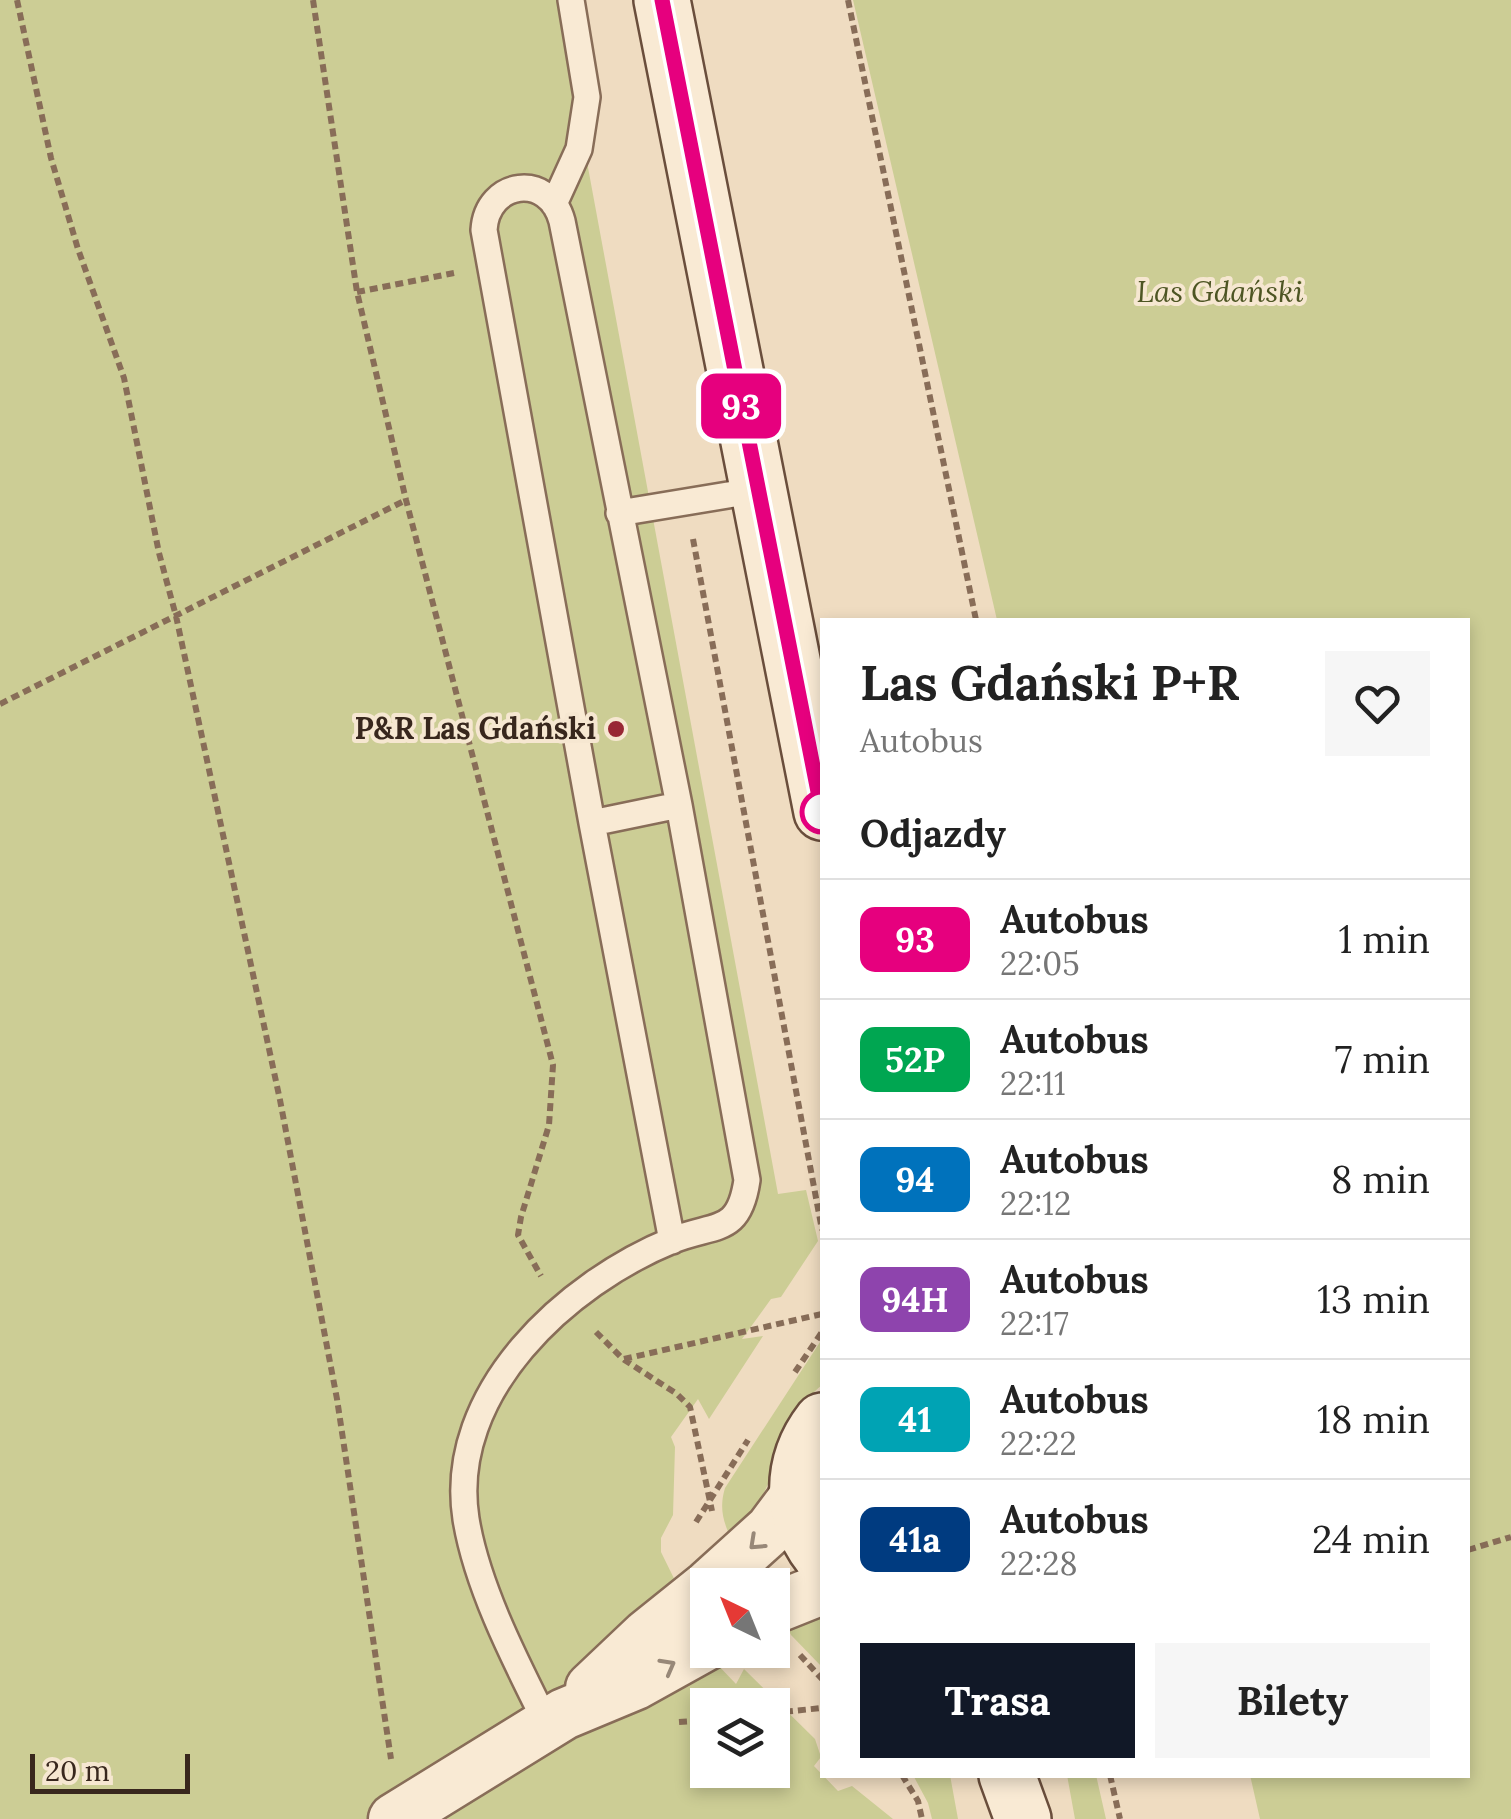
<!DOCTYPE html>
<html lang="pl">
<head>
<meta charset="utf-8">
<style>
  :root { --surface:#fff; --page:#f6f6f6; --text:#222; --muted:#767676; --line:#e0e0e0; --accent:#111827 }
  body { margin:0; font-family:Lora,serif; background:var(--page); color:var(--text); height:100vh; display:flex; flex-direction:column; font-size:38px; white-space:nowrap }
  * { box-sizing:border-box; margin:0 }
  p { font-size:32px; color:var(--muted) }
  .icon { flex:none; width:55px; height:55px; fill:none; stroke:currentColor; stroke-width:2; stroke-linecap:round; stroke-linejoin:round }
  .map { position:relative; flex:1; overflow:hidden }
  .panel { position:absolute; left:820px; top:618px; width:650px; height:1160px; display:flex; flex-direction:column; background:var(--surface); border-radius:0px; box-shadow:0 5px 15px #0003 }
  .panel>* { flex:none }
  .badge { padding:0 20px; border-radius:15px; font-size:35px; line-height:65px }
  .needle { width:65px; rotate:317deg }
  .controls { position:absolute; left:690px; top:1568px; display:grid; gap:20px }
  .controls a { display:grid; place-items:center; width:100px; height:100px; border-radius:0px; background:var(--surface); box-shadow:0 5px 15px #0003; font-size:50px }
  .scale { position:absolute; left:30px; bottom:25px; width:160px; box-sizing:border-box; padding-left:10px; border:5px solid #38271d; border-top:0; font-size:28px; line-height:35px; white-space:nowrap; color:#38271d; -webkit-text-stroke:8px #f6e7d1; paint-order:stroke }
  .map>.badge { position:absolute; translate:-50% -50%; box-shadow:0 0 0 5px #fff }
  h2 { padding:0 40px; font-size:38px; line-height:90px }
  .round { display:grid; place-items:center; flex:none; width:105px; height:105px; border-radius:0px; background:var(--page) }
  .head { display:flex; align-items:center; justify-content:space-between; height:170px; padding:0 40px }
  h1 { font-size:48px; font-weight:800; line-height:75px }
  .cta { display:flex; gap:20px; margin-top:auto; padding:20px 40px }
  .cta a { flex:1; height:115px; border-radius:0px; background:var(--accent); color:#fff; font-size:40px; font-weight:800; line-height:115px; text-align:center }
  .cta a+a { background:var(--page); color:var(--text) }
  ul { padding:0; list-style:none }
  li { display:flex; align-items:center; gap:30px; height:120px; padding:0 40px; border-top:2px solid var(--line) }
  li div { flex:1 }
  li b { display:block; font-size:38px }
  li em { font-style:normal }
  li .badge { min-width:110px; font-weight:700; text-align:center }
  .map>svg:first-child { display:block }
</style>
</head>
<body>
<div class="map">
<svg width="1511" height="1819" viewBox="0 0 1511 1819">
  <rect width="100%" height="100%" fill="#efdcc1"/>
  <!-- green -->
  <path fill="#cccd95" fill-rule="evenodd" d="M 0,0 L 557,0 L 778,1194 L 806,1190 L 818,1241 L 781,1297 L 771,1299 L 742,1339 L 763,1336 L 709,1419 L 698,1399 L 671,1437 L 675,1447 L 673,1515 L 661,1538 L 661,1552 L 715,1662 L 736,1684 L 744,1669 L 815,1739 L 821,1757 L 814,1766 L 838,1791 L 852,1786 L 893,1819 L 0,1819 ZM 708,1705 L 772,1705 L 772,1770 L 708,1770 Z
    M 853,0 L 1511,0 L 1511,1819 L 1260,1819 L 1250,1775 L 1468,1775 L 1468,620 L 997,620 Z
    M 822,1339 L 822,1385 C 779,1421 786,1450 763,1495 C 755,1511 743,1526 732,1540 C 723,1522 719,1508 725,1488 Z
    M 822,1612 L 822,1667 L 791,1635 L 786,1624 Z
    M 913,1775 L 950,1775 L 958,1819 L 932,1819 L 928,1803 Z
    M 1067,1775 L 1096,1775 L 1106,1819 L 1075,1819 Z"/>
  <g fill="none" stroke-linecap="round" stroke-linejoin="round">
    <defs>
      <path id="lane" d="M 554,204 L 579,149 L 587,97 L 571,0
        M 619,513 L 758,490
        M 592,823 L 679,805
        M 547,1724 C 516,1662 477,1587 466,1519 C 446,1392 567,1283 673,1240 C 716,1223 739,1235 747,1180 L 679,805 L 562,221 C 549,172 487,180 484,230 L 592,823 L 672,1241"/>
      <path id="street" d="M 709,1585 L 771,1529 L 797,1494
        M 772,1609 L 822,1589
        M 591,1688 L 647,1635 L 708,1586
        M 394,1819 L 564,1714 L 636,1684 L 708,1644"/>
      <path id="secondary" d="M 662,0 L 822,812
        M 822,1421 C 790,1462 789,1516 822,1557
        M 1007,1775 L 1023,1819"/>
    </defs>
    <!-- lane casing -->
    <use href="#lane" stroke="#886d58" stroke-width="30"/>
    <!-- street casing -->
    <use href="#street" stroke="#886d58" stroke-width="55"/>
    <!-- secondary casing -->
    <use href="#secondary" stroke="#6a4e3c" stroke-width="60"/>
    <!-- path -->
    <path stroke="#886d58" stroke-width="6" stroke-dasharray="8 5" stroke-linecap="butt" d="M 17,0 L 51,158 L 78,249 L 124,378 L 159,553 L 176,616 L 280,1100 L 337,1399 L 391,1759
      M 313,0 L 357,292 L 406,500 L 553,1065 L 549,1125 L 521,1217 L 518,1235 L 541,1276
      M 848,0 L 976,620
      M 357,292 L 454,273
      M 693,539 L 822,1230
      M 0,704 L 406,500
      M 596,1332 L 623,1359 L 677,1394 L 690,1407 L 712,1511
      M 624,1359 L 822,1314
      M 795,1372 L 822,1332
      M 696,1522 L 748,1440
      M 1468,1550 L 1511,1537
      M 800,1655 L 822,1679
      M 772,1713 L 822,1708
      M 679,1722 L 708,1720
      M 902,1775 L 918,1801 L 922,1819
      M 1110,1775 L 1120,1819"/>
    <!-- lane -->
    <use href="#lane" stroke="#f9ead4" stroke-width="25"/>
    <!-- street -->
    <use href="#street" stroke="#f9ead4" stroke-width="50"/>
    <!-- secondary -->
    <use href="#secondary" stroke="#f9ead4" stroke-width="55"/>
  </g>
  <!-- one-way arrows -->
  <defs><path id="oneway-chevron" d="M-2-3.5L2.5 0L-2 3.5" fill="none" stroke-width="1.6" stroke-linecap="round" stroke-linejoin="round" transform="scale(2.5)"/></defs>
  <g stroke="#988878">
    <use href="#oneway-chevron" transform="translate(756 1543) rotate(137)"/>
    <use href="#oneway-chevron" transform="translate(668 1666) rotate(-29)"/>
  </g>
  <g fill="none" stroke-linecap="round" stroke-linejoin="round">
    <defs>
      <path id="line" d="M 662,0 L 822,812"/>
    </defs>
    <!-- line casing -->
    <use href="#line" stroke="#fff" stroke-width="22"/>
    <!-- line -->
    <use href="#line" stroke="#e6007e" stroke-width="15"/>
  </g>
  <!-- markers -->
  <circle fill="#982734" stroke="#f6e7d1" stroke-width="4" cx="616" cy="729" r="10"/>
  <circle fill="#fff" stroke="#e6007e" stroke-width="5" cx="822" cy="812" r="20"/>
  <g text-anchor="middle" stroke-width="8" stroke-linejoin="round" paint-order="stroke">
    <!-- park labels -->
    <g font-size="30" font-style="italic" fill="#4d5523" stroke="#f6e7d1">
      <text x="1220" y="302">Las Gdański</text>
    </g>
    <!-- poi labels -->
    <g font-size="30" font-weight="bold" fill="#38271d" stroke="#f6e7d1" text-anchor="end">
      <text x="596" y="739">P&amp;R Las Gdański</text>
    </g>
  </g>
</svg>
<div class="controls">
<a><svg class="needle" viewBox="-14 -14 28 28"><path d="M0-13l5 13h-10z" fill="#e53935"/><path d="M0 13l5-13h-10z" fill="#767676"/></svg></a>
<a><svg class="icon" aria-label="layers" viewBox="0 0 24 24"><path d="M12 4l9 5-9 5-9-5zM3 14l9 5 9-5"/></svg></a>
</div>
<div class="scale">20 m</div>
<b class="badge" style="left:741px;top:406px;background:#e6007e;color:#fff">93</b>
<section class="panel">
<div class="head"><div><h1>Las Gdański P+R</h1><p>Autobus</p></div><a class="round"><svg class="icon" aria-label="heart" viewBox="0 0 24 24"><path d="M12 20l-8-8c-3-5 5-10 8-4 3-6 11-1 8 4z"/></svg></a></div>
<h2>Odjazdy</h2>
<ul>
<li><span class="badge" style="background:#e6007e;color:#fff">93</span><div><b>Autobus</b><p>22:05</p></div><em>1 min</em></li>
<li><span class="badge" style="background:#00a651;color:#fff">52P</span><div><b>Autobus</b><p>22:11</p></div><em>7 min</em></li>
<li><span class="badge" style="background:#0072bc;color:#fff">94</span><div><b>Autobus</b><p>22:12</p></div><em>8 min</em></li>
<li><span class="badge" style="background:#8e44ad;color:#fff">94H</span><div><b>Autobus</b><p>22:17</p></div><em>13 min</em></li>
<li><span class="badge" style="background:#00a3b4;color:#fff">41</span><div><b>Autobus</b><p>22:22</p></div><em>18 min</em></li>
<li><span class="badge" style="background:#003b80;color:#fff">41a</span><div><b>Autobus</b><p>22:28</p></div><em>24 min</em></li>
</ul>
<div class="cta"><a>Trasa</a><a>Bilety</a></div>
</section>
</div>
</body>
</html>
